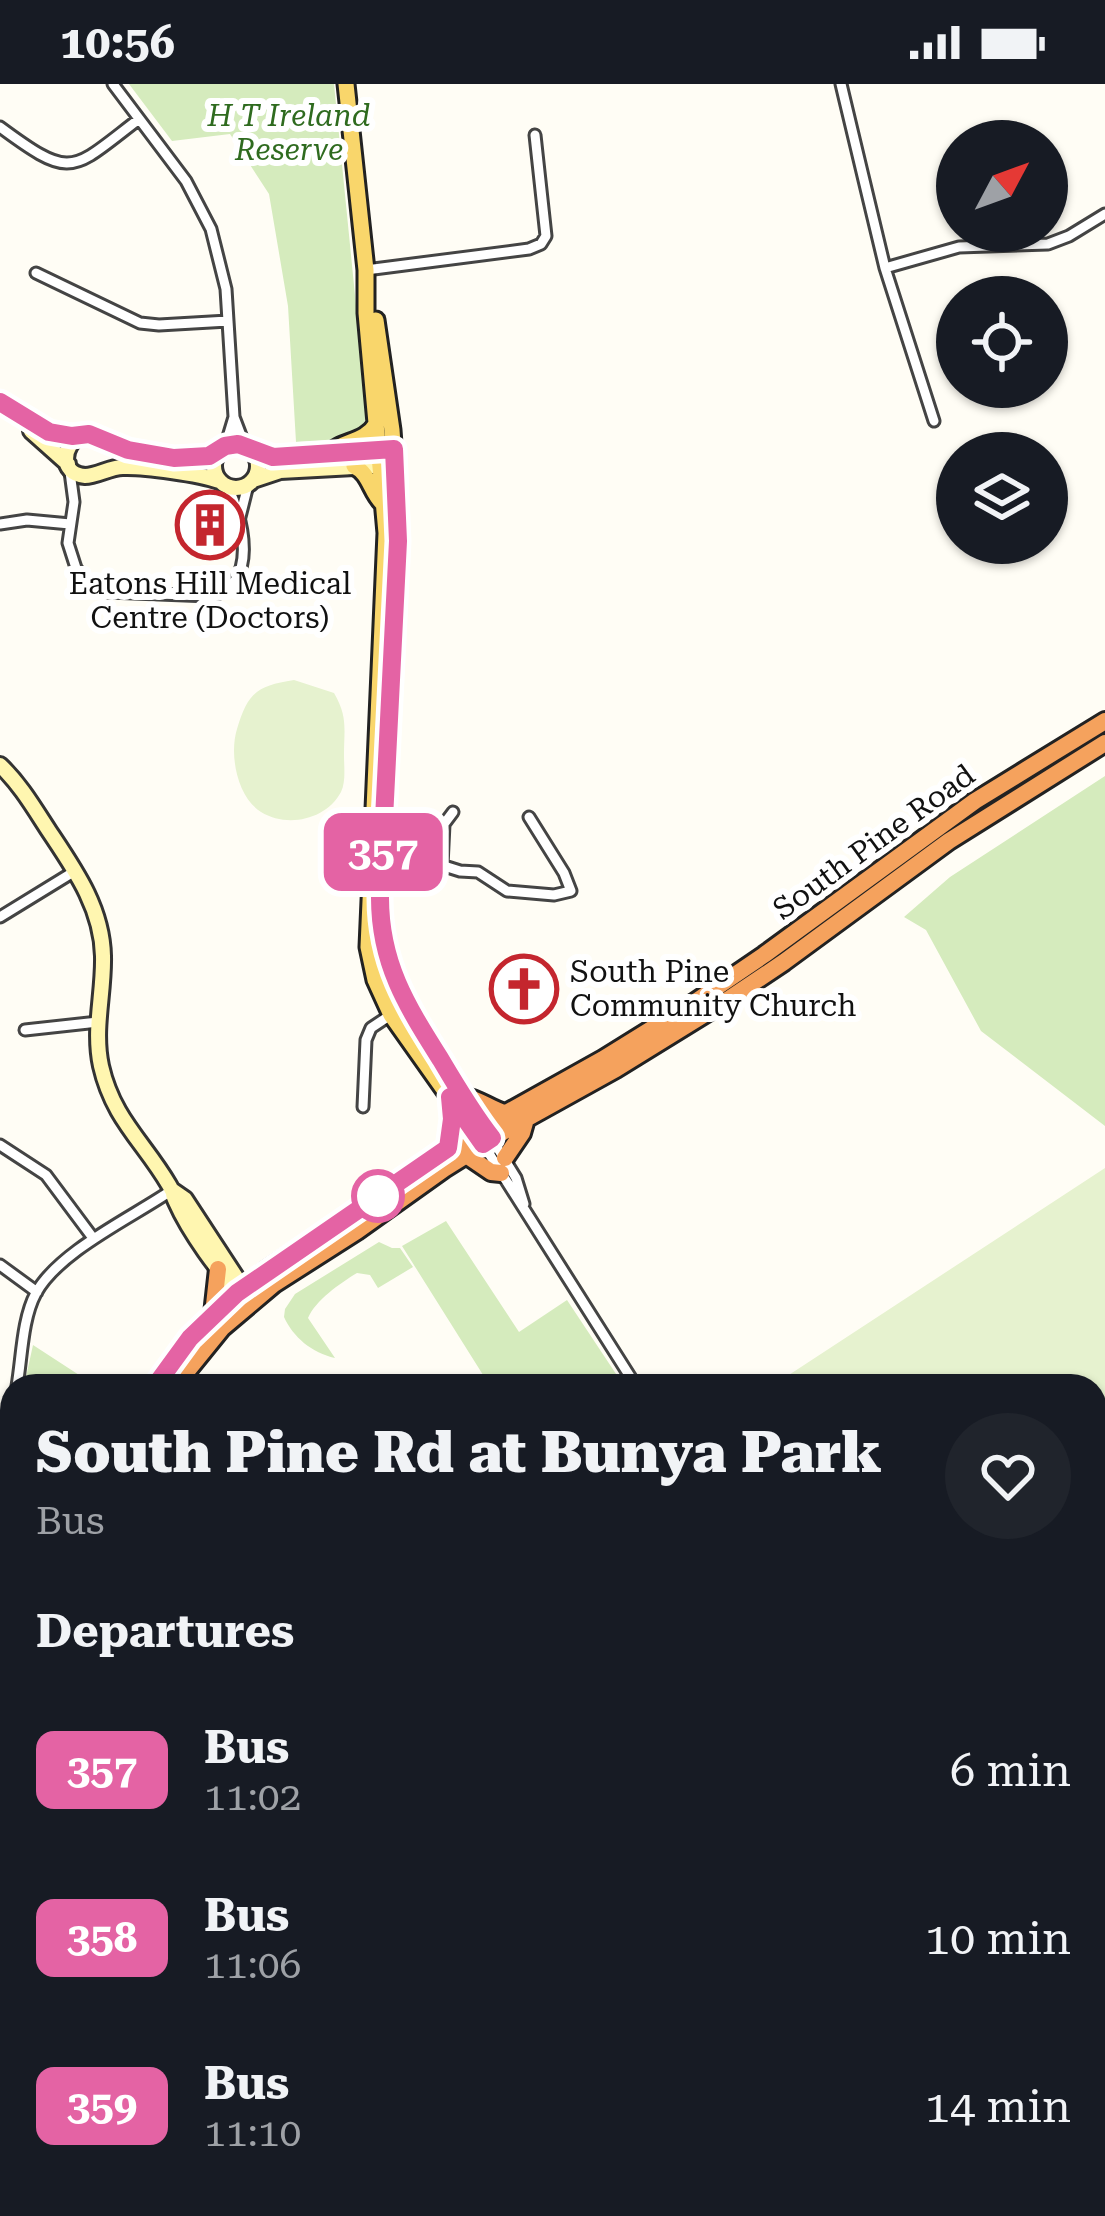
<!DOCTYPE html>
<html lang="en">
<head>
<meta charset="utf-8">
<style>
  :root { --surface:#171b24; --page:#20242c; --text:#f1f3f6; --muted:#9ea1a6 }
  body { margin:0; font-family:"Roboto Serif",serif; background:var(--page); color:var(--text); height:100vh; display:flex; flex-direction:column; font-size:45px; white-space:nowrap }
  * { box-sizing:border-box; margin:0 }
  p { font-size:39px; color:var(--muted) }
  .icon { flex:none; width:66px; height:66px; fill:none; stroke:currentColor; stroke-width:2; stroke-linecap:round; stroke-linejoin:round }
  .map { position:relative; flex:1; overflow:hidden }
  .panel { position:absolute; left:0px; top:1290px; width:1107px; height:843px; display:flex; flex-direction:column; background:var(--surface); border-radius:36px 36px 0 0; box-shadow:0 3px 9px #0004 }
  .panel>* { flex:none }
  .badge { padding:0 24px; border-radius:18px; font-size:42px; line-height:78px }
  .needle { width:78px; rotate:49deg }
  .controls { position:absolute; left:936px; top:36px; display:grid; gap:24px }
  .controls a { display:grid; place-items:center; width:132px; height:132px; border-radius:50%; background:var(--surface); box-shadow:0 3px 9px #0004; font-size:60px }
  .map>.badge { position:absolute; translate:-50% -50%; box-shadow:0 0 0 6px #fff }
  h2 { padding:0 36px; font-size:45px; line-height:108px }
  .round { display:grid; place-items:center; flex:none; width:126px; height:126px; border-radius:63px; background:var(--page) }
  .head { display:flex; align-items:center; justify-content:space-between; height:204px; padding:0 36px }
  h1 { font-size:57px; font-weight:800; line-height:90px }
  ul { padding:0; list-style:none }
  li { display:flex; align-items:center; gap:36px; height:168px; padding:0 36px }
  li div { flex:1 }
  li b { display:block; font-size:45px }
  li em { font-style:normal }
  li .badge { min-width:132px; font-weight:700; text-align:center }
  .status { display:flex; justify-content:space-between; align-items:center; height:84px; padding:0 60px; background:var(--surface); direction:ltr }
  .status svg { height:33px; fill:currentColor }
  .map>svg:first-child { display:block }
</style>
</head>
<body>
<div class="status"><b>10:56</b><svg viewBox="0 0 49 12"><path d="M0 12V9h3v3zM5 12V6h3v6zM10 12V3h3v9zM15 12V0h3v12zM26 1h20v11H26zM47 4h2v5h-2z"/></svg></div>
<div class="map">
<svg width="1105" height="2132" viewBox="0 0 1105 2132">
  <rect width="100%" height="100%" fill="#fffdf5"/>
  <!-- green -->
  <path fill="#d5ebbd" d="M 129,0 L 334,0 L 367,332 L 360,347 L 337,356 L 296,358 L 288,222 L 269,110 L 230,50 L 172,57 Z
    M 1105,692 L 1105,1042 L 981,947 L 926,846 L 904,833 L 950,793 Z
    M 446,1137 L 519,1248 L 567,1216 L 624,1302 L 490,1302 L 402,1162 Z
    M 379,1158 L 392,1164 L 400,1164 L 413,1183 L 378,1204 L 370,1191 L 357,1189 C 339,1200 316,1216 308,1234 L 335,1274 C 312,1269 293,1253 284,1233 L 285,1225 L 295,1210 Z
    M 33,1261 L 96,1302 L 24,1302 Z"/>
  <!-- pitch -->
  <path fill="#e6f2cf" d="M 294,596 L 334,609 C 348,633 344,645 344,671 C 344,683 346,698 341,708 C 326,736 287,744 261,728 C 237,713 229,670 237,645 C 248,608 257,602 294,596 Z
    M 1105,1084 L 1105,2127 L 1037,2124 L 1031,2121 L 1095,2121 L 1095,1302 L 772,1302 Z"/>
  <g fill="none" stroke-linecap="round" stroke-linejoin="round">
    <defs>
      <path id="street" d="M 113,0 L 186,97 L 211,145 L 226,205 L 234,333 L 225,363
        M 841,0 L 885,184 L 934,337
        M 0,43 C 73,97 71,87 139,35
        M 885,184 L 959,163 L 1048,160 L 1069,152 L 1105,130
        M 366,186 L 529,165 L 541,160 L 546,152 L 535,51
        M 36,189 L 140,239 L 159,241 L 228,237
        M 234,333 L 245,362
        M 70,388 L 74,418 L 68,459 L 76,484 L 85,496 L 108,508 L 210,512 C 260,501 243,436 228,403
        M 240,433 L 248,401
        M 0,440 L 27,436 L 70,440
        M 383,774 L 422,775 L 460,787 L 478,788 L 507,807 L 554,811 L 571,807 L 564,789 L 529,733
        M 442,782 L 444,740 L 453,728
        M 382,783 L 436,782
        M 0,833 L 75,787
        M 25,946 L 98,938
        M 363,1023 L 366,956 L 371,944 L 392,930
        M 492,1055 L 516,1094 L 524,1120
        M 483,1060 L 636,1302
        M 0,1061 L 46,1091 L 93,1154
        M 0,1181 L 37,1208
        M 17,1302 C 22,1273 22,1235 36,1209 C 59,1167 133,1133 172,1106
        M 0,1368 L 12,1329
        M 1095,1495 L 1105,1490
        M 1095,1814 L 1105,1818"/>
      <path id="secondary" d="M 0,318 L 46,346 L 69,351 L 90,350 L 128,366 L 189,375 L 209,372 L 219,368
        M 31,347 L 68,380
        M 81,351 C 62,361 59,390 85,392 C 97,392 110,383 123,383 C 142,382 201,390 219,397
        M214 382a22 22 0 1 1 44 0a22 22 0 1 1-44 0Z
        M 251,366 L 277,373 L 388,366
        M 253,396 L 280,387 L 391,381
        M 0,681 C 20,700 34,724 49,747 C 75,786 102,824 103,872 C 104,909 93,945 101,982 C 113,1035 144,1058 169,1101 C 178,1117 169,1102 176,1118 C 191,1152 220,1188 243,1217
        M 172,1106 L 185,1115 L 236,1193"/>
      <path id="primary" d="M 346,0 L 366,186 L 366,229 L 386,449 L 368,863 L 375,896 L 391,931 L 478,1054
        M 376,236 L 392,346 L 398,428 L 380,814 C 381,897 427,953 469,1022
        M 328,370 C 342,356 365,359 376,340
        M 354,382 C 370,390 370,407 382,419"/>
      <path id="highway" d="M 463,1012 C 478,1015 489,1024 504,1029
        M 448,1064 L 452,1035 L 450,1013
        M 466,1071 L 491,1088 L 501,1089
        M 505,1074 L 522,1049 L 526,1035
        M 213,1230 L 218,1185
        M 155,1302 L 202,1241 L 228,1216 L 267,1186 L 483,1042 L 603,975 L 695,918 L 764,871 L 975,717 L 1105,637
        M 175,1302 L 222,1244 L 274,1200 L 357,1147 L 444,1085 L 506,1046 L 616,985 L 726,917 L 784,878 L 949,757 L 1105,659
        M 0,1496 L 12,1484
        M 0,1523 L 12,1511"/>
    </defs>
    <!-- street casing -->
    <use href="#street" stroke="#444" stroke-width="15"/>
    <!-- secondary casing -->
    <use href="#secondary" stroke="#333" stroke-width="20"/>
    <!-- primary casing -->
    <use href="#primary" stroke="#222" stroke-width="21"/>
    <!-- highway casing -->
    <use href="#highway" stroke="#222" stroke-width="22"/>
    <!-- street -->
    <use href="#street" stroke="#fff" stroke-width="9"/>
    <!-- secondary -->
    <use href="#secondary" stroke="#fff6b0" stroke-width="14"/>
    <!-- primary -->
    <use href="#primary" stroke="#f9d66b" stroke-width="15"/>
    <!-- highway -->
    <use href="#highway" stroke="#f5a25d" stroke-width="16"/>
  </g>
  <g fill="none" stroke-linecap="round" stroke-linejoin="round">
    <defs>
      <path id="line" d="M 0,318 L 49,348 L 72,352 L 89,350 L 128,366 L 174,374 L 209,372 L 225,362 L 238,360 L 273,373 L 394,365 L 398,457 L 380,814 C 380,880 407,922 441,976 C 457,1003 473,1030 492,1054 L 483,1060 L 450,1013 L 452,1035 L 448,1064 L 237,1209 L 190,1254 L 155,1302"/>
    </defs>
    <!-- line casing -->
    <use href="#line" stroke="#fff" stroke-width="27"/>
    <!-- line -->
    <use href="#line" stroke="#e463a4" stroke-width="18"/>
  </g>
  <!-- icons -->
  <defs>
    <symbol id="building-ring" viewBox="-11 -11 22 22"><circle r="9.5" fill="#fff" stroke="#c4262e" stroke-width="1.5"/><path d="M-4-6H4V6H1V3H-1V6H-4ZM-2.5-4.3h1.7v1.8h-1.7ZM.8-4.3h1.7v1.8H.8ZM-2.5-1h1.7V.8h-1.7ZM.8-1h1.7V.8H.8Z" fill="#c4262e"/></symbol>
    <symbol id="church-ring" viewBox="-11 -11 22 22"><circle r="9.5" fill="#fff" stroke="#c4262e" stroke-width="1.5"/><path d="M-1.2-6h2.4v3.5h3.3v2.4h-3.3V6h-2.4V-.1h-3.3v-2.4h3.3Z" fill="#c4262e"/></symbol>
  </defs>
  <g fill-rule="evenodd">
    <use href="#building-ring" x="172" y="403" width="76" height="76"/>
    <use href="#church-ring" x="486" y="867" width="76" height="76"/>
  </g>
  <!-- markers -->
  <circle fill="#fff" stroke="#e463a4" stroke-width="6" cx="378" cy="1112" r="24"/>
  <g text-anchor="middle" stroke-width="12" stroke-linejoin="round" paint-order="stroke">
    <!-- park labels -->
    <g font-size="30" font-style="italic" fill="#2f6b1f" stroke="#fff">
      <text x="289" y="42">H T Ireland<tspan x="289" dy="34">Reserve</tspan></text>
    </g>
    <!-- poi labels -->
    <g font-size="30" fill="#111" stroke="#fff">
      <text x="210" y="510">Eatons Hill Medical<tspan x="210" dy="34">Centre (Doctors)</tspan></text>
      <text x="570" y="898" text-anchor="start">South Pine<tspan x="570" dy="34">Community Church</tspan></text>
    </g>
    <!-- street labels -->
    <g font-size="30" fill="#111" stroke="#fff">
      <text transform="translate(874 758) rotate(-36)" y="10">South Pine Road</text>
    </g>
  </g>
</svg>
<div class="controls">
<a><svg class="needle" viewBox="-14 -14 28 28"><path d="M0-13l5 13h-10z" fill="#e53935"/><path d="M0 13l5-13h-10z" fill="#9ea1a6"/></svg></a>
<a><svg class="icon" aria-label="locate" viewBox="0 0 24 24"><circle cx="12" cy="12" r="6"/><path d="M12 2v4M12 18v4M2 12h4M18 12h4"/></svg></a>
<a><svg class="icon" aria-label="layers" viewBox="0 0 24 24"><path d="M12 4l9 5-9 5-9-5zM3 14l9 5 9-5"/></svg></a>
</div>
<b class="badge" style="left:383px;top:768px;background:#e463a4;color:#fff">357</b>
<section class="panel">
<div class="head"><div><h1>South Pine Rd at Bunya Park</h1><p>Bus</p></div><a class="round"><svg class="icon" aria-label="heart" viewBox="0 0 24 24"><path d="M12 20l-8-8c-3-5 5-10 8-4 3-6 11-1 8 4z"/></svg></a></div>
<h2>Departures</h2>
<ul>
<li><span class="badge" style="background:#e463a4;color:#fff">357</span><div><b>Bus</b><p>11:02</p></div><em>6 min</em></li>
<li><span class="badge" style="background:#e463a4;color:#fff">358</span><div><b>Bus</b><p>11:06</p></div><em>10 min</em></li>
<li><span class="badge" style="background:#e463a4;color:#fff">359</span><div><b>Bus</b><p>11:10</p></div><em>14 min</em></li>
</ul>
</section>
</div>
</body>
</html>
